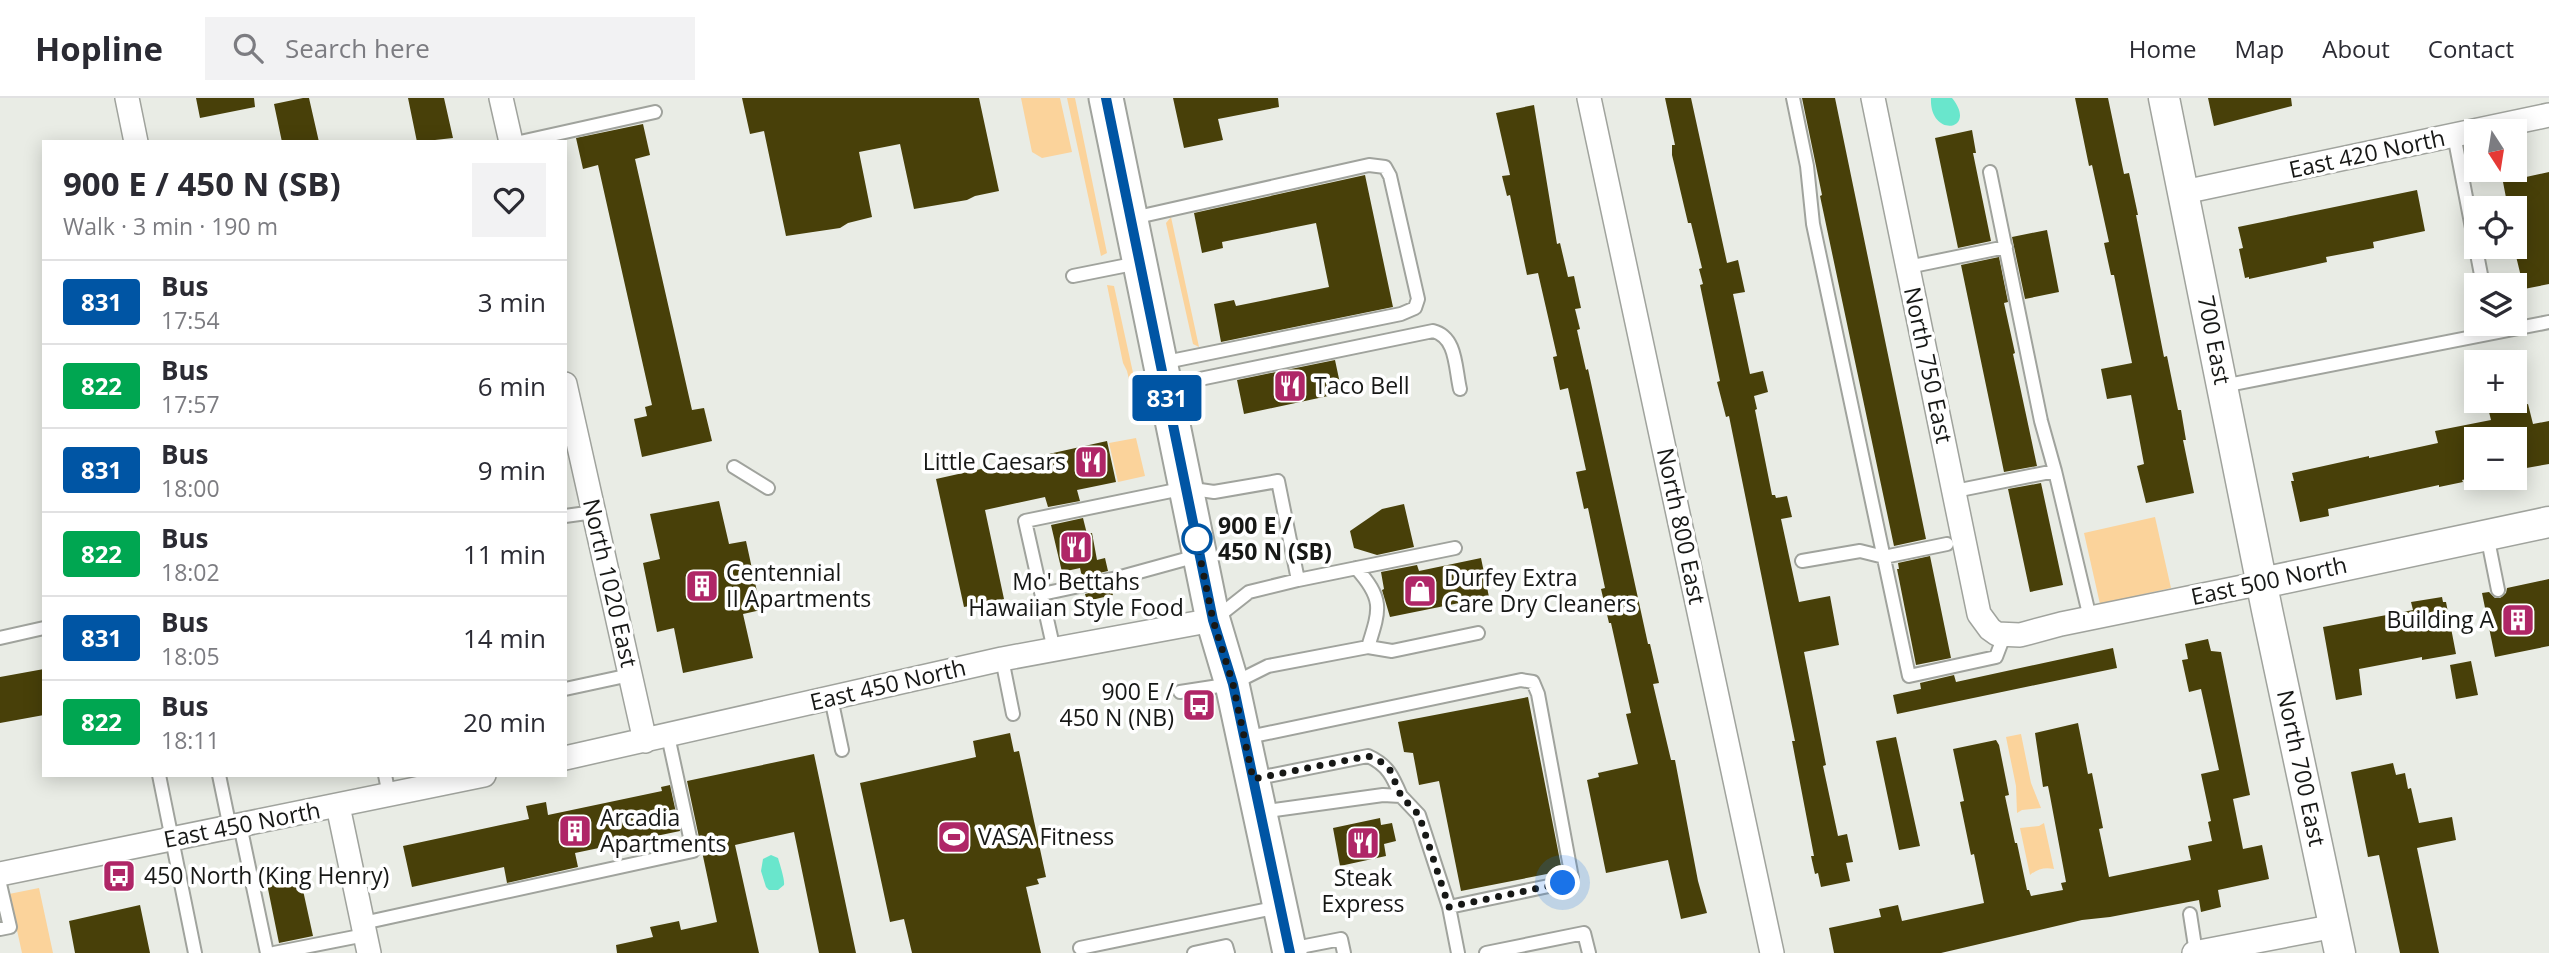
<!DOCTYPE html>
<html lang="en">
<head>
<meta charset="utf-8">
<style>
  :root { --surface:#fff; --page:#f2f2f3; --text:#2b2b33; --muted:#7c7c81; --line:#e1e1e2 }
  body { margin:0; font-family:"Open Sans",sans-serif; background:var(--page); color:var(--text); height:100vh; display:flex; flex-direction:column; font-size:26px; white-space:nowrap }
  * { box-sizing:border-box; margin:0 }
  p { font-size:23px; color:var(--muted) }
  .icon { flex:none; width:38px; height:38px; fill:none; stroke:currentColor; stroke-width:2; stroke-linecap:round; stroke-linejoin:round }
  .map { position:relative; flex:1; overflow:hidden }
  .drawer { position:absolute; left:42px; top:42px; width:525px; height:637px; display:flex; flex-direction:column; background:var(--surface); border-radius:0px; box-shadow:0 4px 18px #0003 }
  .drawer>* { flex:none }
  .badge { padding:0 14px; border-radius:5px; font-size:24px; line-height:46px }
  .needle { width:46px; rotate:168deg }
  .tools { position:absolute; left:2464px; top:21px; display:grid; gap:14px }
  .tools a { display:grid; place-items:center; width:63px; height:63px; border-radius:0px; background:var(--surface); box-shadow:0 4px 18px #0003; font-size:35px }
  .you { position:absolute; width:35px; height:35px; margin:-18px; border:5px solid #fff; border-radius:50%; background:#1a73e8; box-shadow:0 0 0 10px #1a73e833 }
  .map>.badge { position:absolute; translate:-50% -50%; box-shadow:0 0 0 4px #fff }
  .round { display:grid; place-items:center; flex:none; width:74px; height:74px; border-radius:0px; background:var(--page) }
  .head { display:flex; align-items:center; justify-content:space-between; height:119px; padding:0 21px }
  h1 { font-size:33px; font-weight:700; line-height:52px }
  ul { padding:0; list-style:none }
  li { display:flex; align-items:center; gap:21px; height:84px; padding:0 21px; border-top:2px solid var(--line) }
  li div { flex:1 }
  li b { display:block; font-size:26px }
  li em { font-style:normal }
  li .badge { min-width:77px; font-weight:700; text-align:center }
  header { display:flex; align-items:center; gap:42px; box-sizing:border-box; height:98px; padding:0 35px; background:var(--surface); border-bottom:2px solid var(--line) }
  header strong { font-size:33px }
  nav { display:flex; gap:38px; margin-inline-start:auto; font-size:24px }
  .search { width:490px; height:63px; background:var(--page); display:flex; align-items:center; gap:18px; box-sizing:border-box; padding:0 24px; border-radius:0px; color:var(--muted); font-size:26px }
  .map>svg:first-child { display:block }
</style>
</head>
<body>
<header>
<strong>Hopline</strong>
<div class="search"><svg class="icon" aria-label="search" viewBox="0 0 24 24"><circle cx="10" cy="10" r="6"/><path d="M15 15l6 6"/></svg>Search here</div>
<nav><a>Home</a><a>Map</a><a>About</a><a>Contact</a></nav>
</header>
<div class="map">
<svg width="2549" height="855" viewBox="0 0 2549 855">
  <rect width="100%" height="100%" fill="#e9ece5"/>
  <!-- green -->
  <path fill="#fbd39b" d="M 1021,0 L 1060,0 L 1072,54 L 1042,60 L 1032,54 Z
    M 1067,0 L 1075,0 L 1107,155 L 1101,158 Z
    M 1171,119 L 1199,249 L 1193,246 L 1166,125 Z
    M 1107,187 L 1114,188 L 1137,293 L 1132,294 L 1127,273 L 1123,265 Z
    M 1136,340 L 1145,378 L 1118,384 L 1109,345 Z
    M 2155,419 L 2171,490 L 2100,506 L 2084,435 Z
    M 2021,636 L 2031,685 L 2041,710 L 2022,712 L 2017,715 L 2016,688 L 2006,639 Z
    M 2044,725 L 2054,771 C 2045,769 2037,771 2030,777 L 2020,730 L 2039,728 Z
    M 39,790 L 53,855 L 22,855 L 9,796 Z"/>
  <!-- water -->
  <path fill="#69e6cc" d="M 1931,0 L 1952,0 C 1979,33 1929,41 1931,0 Z
    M 771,757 L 778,760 C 780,767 785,782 784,787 L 778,792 L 769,792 L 766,789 L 761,773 L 763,761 Z"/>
  <!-- building -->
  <path fill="#484009" d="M 196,0 L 254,0 L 255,9 L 200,20 Z
    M 303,0 L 309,0 L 319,44 L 282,44 L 274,6 Z
    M 408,0 L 444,0 L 453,40 L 417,44 Z
    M 742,0 L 979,0 L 999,93 L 975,98 L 967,102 L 914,111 L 900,46 L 859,54 L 872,119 L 848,125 L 840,130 L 786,138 L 764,33 L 750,36 Z
    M 1173,0 L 1278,0 L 1279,9 L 1218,21 L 1223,42 L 1184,50 Z
    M 1665,0 L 1691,0 L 1727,165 L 1738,162 L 1745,194 L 1733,196 L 1750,276 L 1763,273 L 1768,294 L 1754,298 L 1757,311 L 1755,312 L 1772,397 L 1775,397 L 1776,400 L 1787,398 L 1792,419 L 1781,421 L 1799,504 L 1830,498 L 1839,547 L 1804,554 L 1826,667 L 1823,668 L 1838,738 L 1847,736 L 1853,764 L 1846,765 L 1850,783 L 1821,789 L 1818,775 L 1815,776 L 1811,758 L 1814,758 L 1792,643 L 1795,643 L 1729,318 L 1726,319 L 1717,284 L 1720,283 L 1700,187 L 1703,186 L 1699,171 L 1702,170 L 1691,125 L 1688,125 L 1672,57 L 1672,47 L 1675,47 Z
    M 1802,0 L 1835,0 L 1926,441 L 1894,448 L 1820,98 L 1822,97 Z
    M 2075,0 L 2108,0 L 2124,76 L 2129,75 L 2138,117 L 2136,117 L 2164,259 L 2167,258 L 2178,312 L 2181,312 L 2186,342 L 2183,342 L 2194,395 L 2146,405 L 2137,368 L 2144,366 L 2131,297 L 2107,301 L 2101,271 L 2132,265 L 2114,177 L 2111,177 L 2104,145 L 2109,144 L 2092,67 L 2089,68 Z
    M 2208,0 L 2291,0 L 2292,8 L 2214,28 Z
    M 1534,7 L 1557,146 L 1560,145 L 1568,179 L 1574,178 L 1581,210 L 1575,211 L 1580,231 L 1577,232 L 1586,272 L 1588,271 L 1648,546 L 1650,546 L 1659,585 L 1653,586 L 1671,662 L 1675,662 L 1698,783 L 1707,815 L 1681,821 L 1668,762 L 1606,775 L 1587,682 L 1599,679 L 1598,675 L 1638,666 L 1626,616 L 1631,615 L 1611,525 L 1609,525 L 1601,491 L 1605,490 L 1588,410 L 1584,411 L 1576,374 L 1586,372 L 1568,290 L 1560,292 L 1553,259 L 1557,258 L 1538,175 L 1527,177 L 1510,97 L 1507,98 L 1502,78 L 1510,77 L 1496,15 Z
    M 643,26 L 650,57 L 635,61 L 692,312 L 704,310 L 712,343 L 642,359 L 634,321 L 647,318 L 645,309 L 652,307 L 598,67 L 583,71 L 576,40 Z
    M 1972,32 L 1976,55 L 1973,55 L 1991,143 L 1958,150 L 1935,40 Z
    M 2549,74 L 2549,186 L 2524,191 L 2515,154 L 2515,110 L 2508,110 L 2503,84 Z
    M 1365,77 L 1393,209 L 1221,244 L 1214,206 L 1234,202 L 1236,208 L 1329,189 L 1316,125 L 1222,144 L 1223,150 L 1202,155 L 1194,115 Z
    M 2417,92 L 2425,133 L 2373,144 L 2374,150 L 2326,159 L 2327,164 L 2249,181 L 2249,179 L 2245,180 L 2239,151 L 2243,150 L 2238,129 Z
    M 2047,132 L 2059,194 L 2025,201 L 2012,139 Z
    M 1999,159 L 2008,204 L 2004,205 L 2015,255 L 2013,256 L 2037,368 L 2004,374 L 1961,167 Z
    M 1335,262 L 1342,295 L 1244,316 L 1237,282 Z
    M 2528,306 L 2533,326 L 2549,323 L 2549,366 L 2515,372 L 2515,341 L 2476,341 L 2476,379 L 2462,382 L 2463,384 L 2439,389 L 2439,387 L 2328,411 L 2329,418 L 2300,424 L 2291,383 L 2294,383 L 2292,375 L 2369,358 L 2369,360 L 2438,345 L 2435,333 L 2491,322 L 2489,314 Z
    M 1107,343 L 1116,384 L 1077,392 L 1080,403 L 1048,409 L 1045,399 L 985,412 L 1004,501 L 964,509 L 936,381 Z
    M 2041,385 L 2063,487 L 2030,494 L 2008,391 Z
    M 719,403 L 729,446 L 746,443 L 761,512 L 743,516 L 753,560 L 683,575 L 674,530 L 657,534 L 643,465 L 660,461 L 650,416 Z
    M 1404,406 L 1414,449 L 1377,457 L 1354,450 L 1350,433 L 1382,411 Z
    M 1083,420 L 1087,436 L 1092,435 L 1097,462 L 1105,460 L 1108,473 L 1082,479 L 1080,470 L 1062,474 L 1051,427 Z
    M 1930,458 L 1951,560 L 1916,567 L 1897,471 L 1899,471 L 1898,465 Z
    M 1481,460 L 1489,499 L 1390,519 L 1382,492 L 1384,491 L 1381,474 L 1417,467 L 1419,473 Z
    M 2549,481 L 2549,548 L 2495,559 L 2482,495 L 2489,494 L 2495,500 L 2500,500 L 2506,495 L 2507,490 Z
    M 1111,490 L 1113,497 L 1087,503 L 1085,496 Z
    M 2442,499 L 2443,504 L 2446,504 L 2456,556 L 2422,562 L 2422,559 L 2359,571 L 2362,597 L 2336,602 L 2323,529 L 2413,512 L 2411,504 Z
    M 2208,541 L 2211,553 L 2221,554 L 2250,697 L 2233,701 L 2243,751 L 2262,747 L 2269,781 L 2218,792 L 2221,809 L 2201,814 L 2199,802 L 2110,819 L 2082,822 L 1941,855 L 1834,855 L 1829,830 L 1881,819 L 1879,811 L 1898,807 L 1902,823 L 1984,805 L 1974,756 L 1971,757 L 1960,704 L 1964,703 L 1953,651 L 1996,642 L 1999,647 L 2009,697 L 2005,698 L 2015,745 L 2017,745 L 2027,792 L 2029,792 L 2031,798 L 2063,792 L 2061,785 L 2066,784 L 2050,698 L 2048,688 L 2043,689 L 2035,635 L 2078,625 L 2088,676 L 2092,675 L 2103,730 L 2099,731 L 2109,779 L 2191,762 L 2188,748 L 2212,743 L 2208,724 L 2211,723 L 2201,676 L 2219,672 L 2201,591 L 2189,594 L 2182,562 L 2188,561 L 2185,546 Z
    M 2113,550 L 2117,570 L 1897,616 L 1893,597 L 1921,591 L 1920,585 L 1954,577 L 1956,584 Z
    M 2471,563 L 2478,597 L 2456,601 L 2450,567 Z
    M 44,571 L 44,617 L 0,625 L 0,579 Z
    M 1528,599 L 1562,773 L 1461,793 L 1439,683 L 1419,687 L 1413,655 L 1404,654 L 1398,624 Z
    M 1010,635 L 1014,654 L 1019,653 L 1046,779 L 1037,781 L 1039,786 L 1026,789 L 1041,855 L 912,855 L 904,821 L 890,824 L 860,685 L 976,659 L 973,643 Z
    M 1896,639 L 1920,748 L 1899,752 L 1876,643 Z
    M 814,656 L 856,855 L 819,855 L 794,734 L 735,747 L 759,855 L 617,855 L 616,847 L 653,839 L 650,829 L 679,823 L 681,832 L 717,824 L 687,683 Z
    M 2393,665 L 2396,677 L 2405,675 L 2408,691 L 2411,690 L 2419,725 L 2452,719 L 2456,742 L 2417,750 L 2439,855 L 2400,855 L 2379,757 L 2368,759 L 2351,674 Z
    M 670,687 L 680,733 L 575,755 L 578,769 L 507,785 L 504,769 L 412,789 L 403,748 L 529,721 L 526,708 L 546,704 L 548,717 L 662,693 L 661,689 Z
    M 1380,720 L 1381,727 L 1392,725 L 1396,743 L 1384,746 L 1386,758 L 1340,768 L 1333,730 Z
    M 299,774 L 313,838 L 279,845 L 266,781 Z
    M 140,807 L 150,855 L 75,855 L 69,823 Z"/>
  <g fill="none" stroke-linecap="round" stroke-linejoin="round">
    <defs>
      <path id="service" d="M 1793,0 L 1807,68 L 1813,126 L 1909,578 L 1996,559 L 2004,538
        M 2454,37 L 2483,187
        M 520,44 L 655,14
        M 1990,74 L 2041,323 L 2055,373 L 2090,520
        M 1133,120 L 1369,67 L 1385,69 L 1390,78 L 1418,201 L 1415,210 L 1401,216 L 1161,265
        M 1908,169 L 2006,149
        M 1073,178 L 1138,165
        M 1166,288 L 1433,233 C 1457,239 1455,270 1460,291
        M 2223,288 L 2549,224
        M 734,369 L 768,390
        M 1955,393 L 2055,373
        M 565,418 L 594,414
        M 2487,437 L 2498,492
        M 1802,463 L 1860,453 L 1884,459 L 1947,446
        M 1356,470 C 1384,501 1380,511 1368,549
        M 1042,496 L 1117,480 L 1197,458
        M 1216,520 L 1249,494 L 1298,482 L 1455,450
        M 0,540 L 44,530
        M 1054,552 L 1025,423 L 1186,390 L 1214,394 L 1278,383 L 1298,482
        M 1002,561 L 1013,616
        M 565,591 L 630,577
        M 1180,594 L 1232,586 L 1268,568 L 1368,549 L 1392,553 L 1478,535
        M 831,600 L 842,652
        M 1244,640 L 1521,582 L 1533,584 L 1538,596 L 1572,780 L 1563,785 L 1449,809
        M 159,677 L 195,855
        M 219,677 L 230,730
        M 385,677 L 389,697
        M 1253,681 L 1368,658 C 1388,667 1393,679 1401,698
        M 1260,714 L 1383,697 L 1401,698 L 1419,717 L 1449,809 L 1458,855
        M 240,727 L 267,855
        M 0,786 L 10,829 L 0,831
        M 2190,816 L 2196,855
        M 363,825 L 693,753 L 668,638
        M 1080,850 L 1279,809
        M 1290,851 L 1341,841 L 1344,855
        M 274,855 L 365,837
        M 1194,855 L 1226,848 L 1228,855
        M 1486,855 L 1584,835 L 1589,855"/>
      <path id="minor" d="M 127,0 L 136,44
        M 501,0 L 511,44
        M 1589,0 L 1772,855
        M 1873,0 L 1979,516 L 1990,531 L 1997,536 L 2020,537 L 2061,526 L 2262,485
        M 2184,94 L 2549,17
        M 565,286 L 645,643
        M 565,660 L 1002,561 L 1213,522
        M 338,708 L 369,855
        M 0,776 L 484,677
        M 2194,855 L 2335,828"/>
      <path id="tertiary" d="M 2164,0 L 2267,512 L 2340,855
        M 2262,485 L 2549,424"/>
      <path id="secondary" d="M 1106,0 L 1213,522 L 1232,586 L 1290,855"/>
    </defs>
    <!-- service casing -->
    <use href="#service" stroke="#a0a39d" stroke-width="16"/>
    <!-- minor casing -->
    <use href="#minor" stroke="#a0a39d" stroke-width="26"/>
    <!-- tertiary casing -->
    <use href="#tertiary" stroke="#a0a39d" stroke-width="33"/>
    <!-- secondary casing -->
    <use href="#secondary" stroke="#a0a39d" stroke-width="37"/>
    <!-- service -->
    <use href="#service" stroke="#fff" stroke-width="12"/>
    <!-- minor -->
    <use href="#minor" stroke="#fff" stroke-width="23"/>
    <!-- tertiary -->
    <use href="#tertiary" stroke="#fff" stroke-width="30"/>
    <!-- secondary -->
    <use href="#secondary" stroke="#fff" stroke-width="33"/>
  </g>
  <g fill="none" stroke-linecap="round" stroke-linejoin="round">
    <defs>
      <path id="line" d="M 1106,0 L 1213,522 L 1233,586 L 1290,855"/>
    </defs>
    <!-- line casing -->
    <use href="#line" stroke="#fff" stroke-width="16"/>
    <!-- line -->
    <use href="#line" stroke="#0055a4" stroke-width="10"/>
    <!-- walk -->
    <path stroke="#171816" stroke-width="7" stroke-dasharray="0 12.6" d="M 1197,441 L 1195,435 L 1213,522 L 1233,586 L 1253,681 L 1368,658 L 1380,663 L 1390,672 L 1401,698 L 1419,717 L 1449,809 L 1563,785"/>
  </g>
  <!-- icons -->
  <defs>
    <symbol id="restaurant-square" viewBox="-11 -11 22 22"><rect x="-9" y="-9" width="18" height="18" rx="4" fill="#af2667" stroke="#fff"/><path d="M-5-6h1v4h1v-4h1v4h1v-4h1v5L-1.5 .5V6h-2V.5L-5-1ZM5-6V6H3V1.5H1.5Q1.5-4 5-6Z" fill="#fff"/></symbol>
    <symbol id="building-square" viewBox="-11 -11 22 22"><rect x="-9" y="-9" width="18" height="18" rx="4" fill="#af2667" stroke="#fff"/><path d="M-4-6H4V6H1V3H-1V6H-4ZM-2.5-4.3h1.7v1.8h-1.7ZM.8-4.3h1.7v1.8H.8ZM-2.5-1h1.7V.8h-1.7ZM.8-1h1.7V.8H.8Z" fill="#fff"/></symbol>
    <symbol id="shop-square" viewBox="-11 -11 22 22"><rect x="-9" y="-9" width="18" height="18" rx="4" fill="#af2667" stroke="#fff"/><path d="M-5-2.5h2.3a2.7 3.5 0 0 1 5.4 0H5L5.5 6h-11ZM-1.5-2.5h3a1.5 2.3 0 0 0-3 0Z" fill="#fff"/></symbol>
    <symbol id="bus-square" viewBox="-11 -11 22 22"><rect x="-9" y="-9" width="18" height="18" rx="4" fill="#af2667" stroke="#fff"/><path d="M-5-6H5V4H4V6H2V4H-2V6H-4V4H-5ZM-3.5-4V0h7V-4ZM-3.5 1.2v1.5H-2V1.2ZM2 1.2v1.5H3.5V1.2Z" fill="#fff"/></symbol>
    <symbol id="stadium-square" viewBox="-11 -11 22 22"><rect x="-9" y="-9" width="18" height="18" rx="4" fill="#af2667" stroke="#fff"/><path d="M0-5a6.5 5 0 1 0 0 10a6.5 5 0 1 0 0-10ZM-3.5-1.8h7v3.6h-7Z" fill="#fff"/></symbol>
  </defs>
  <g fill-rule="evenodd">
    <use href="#restaurant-square" x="1271" y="269" width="38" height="38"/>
    <use href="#restaurant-square" x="1072" y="345" width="38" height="38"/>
    <use href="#restaurant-square" x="1057" y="430" width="38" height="38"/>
    <use href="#building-square" x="683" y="469" width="38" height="38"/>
    <use href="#shop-square" x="1401" y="474" width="38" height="38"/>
    <use href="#building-square" x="2499" y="503" width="38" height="38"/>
    <use href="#bus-square" x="1180" y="588" width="38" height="38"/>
    <use href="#building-square" x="556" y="714" width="38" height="38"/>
    <use href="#stadium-square" x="935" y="720" width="38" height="38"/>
    <use href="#restaurant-square" x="1344" y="726" width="38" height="38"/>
    <use href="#bus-square" x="100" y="759" width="38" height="38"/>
  </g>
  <!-- markers -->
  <circle fill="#fff" stroke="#0055a4" stroke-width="3.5" cx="1197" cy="441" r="14"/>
  <g text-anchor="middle" stroke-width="7" stroke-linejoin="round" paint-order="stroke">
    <!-- street labels -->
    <g font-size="23" fill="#171816" stroke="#fff">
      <text transform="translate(2367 56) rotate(-12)" y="8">East 420 North</text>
      <text transform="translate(2214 242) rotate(79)" y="8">700 East</text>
      <text transform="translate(1928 267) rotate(78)" y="8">North 750 East</text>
      <text transform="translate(1681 428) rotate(78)" y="8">North 800 East</text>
      <text transform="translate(2269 483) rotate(-12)" y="8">East 500 North</text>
      <text transform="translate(610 485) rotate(77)" y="8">North 1020 East</text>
      <text transform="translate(888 587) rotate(-13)" y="8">East 450 North</text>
      <text transform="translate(2301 670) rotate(78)" y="8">North 700 East</text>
      <text transform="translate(242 727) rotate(-11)" y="8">East 450 North</text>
    </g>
    <!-- poi labels -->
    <g font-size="23" fill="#171816" stroke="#fff" text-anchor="start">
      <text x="1314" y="296">Taco Bell</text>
      <text x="1066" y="372" text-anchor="end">Little Caesars</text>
      <text x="726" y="483">Centennial<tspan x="726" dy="26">II Apartments</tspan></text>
      <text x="1444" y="488">Durfey Extra<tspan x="1444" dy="26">Care Dry Cleaners</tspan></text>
      <text x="1076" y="492" text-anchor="middle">Mo' Bettahs<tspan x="1076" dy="26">Hawaiian Style Food</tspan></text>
      <text x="2494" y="530" text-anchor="end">Building A</text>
      <text x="1174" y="602" text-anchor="end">900 E /<tspan x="1174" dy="26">450 N (NB)</tspan></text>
      <text x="600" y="728">Arcadia<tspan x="600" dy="26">Apartments</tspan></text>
      <text x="978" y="747">VASA Fitness</text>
      <text x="144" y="786">450 North (King Henry)</text>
      <text x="1363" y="788" text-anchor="middle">Steak<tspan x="1363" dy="26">Express</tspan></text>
    </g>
    <!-- stop labels -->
    <g font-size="23" font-weight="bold" fill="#171816" stroke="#fff" text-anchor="start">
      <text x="1218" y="436">900 E /<tspan x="1218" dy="26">450 N (SB)</tspan></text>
    </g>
  </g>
</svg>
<div class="tools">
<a><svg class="needle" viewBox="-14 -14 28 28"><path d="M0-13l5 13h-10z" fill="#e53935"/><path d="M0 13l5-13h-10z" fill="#7c7c81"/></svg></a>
<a><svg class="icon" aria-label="locate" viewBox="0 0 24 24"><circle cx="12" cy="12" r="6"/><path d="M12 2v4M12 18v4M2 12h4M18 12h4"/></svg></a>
<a><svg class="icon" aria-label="layers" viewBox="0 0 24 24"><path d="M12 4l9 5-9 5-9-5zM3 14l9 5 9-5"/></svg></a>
<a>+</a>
<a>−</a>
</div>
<div class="you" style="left:1563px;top:785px"></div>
<b class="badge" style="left:1167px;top:300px;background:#0055a4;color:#fff">831</b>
<section class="drawer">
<div class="head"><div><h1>900 E / 450 N (SB)</h1><p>Walk · 3 min · 190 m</p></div><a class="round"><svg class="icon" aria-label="heart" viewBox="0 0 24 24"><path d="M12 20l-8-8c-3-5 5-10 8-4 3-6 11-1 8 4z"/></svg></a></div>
<ul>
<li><span class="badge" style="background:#0055a4;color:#fff">831</span><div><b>Bus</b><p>17:54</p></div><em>3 min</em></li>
<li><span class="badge" style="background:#00a651;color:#fff">822</span><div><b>Bus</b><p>17:57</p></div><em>6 min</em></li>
<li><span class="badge" style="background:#0055a4;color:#fff">831</span><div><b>Bus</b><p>18:00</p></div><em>9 min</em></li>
<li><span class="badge" style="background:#00a651;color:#fff">822</span><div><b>Bus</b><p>18:02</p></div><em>11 min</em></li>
<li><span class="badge" style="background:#0055a4;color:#fff">831</span><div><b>Bus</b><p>18:05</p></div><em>14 min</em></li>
<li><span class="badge" style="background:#00a651;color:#fff">822</span><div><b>Bus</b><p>18:11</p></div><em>20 min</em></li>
</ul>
</section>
</div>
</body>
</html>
